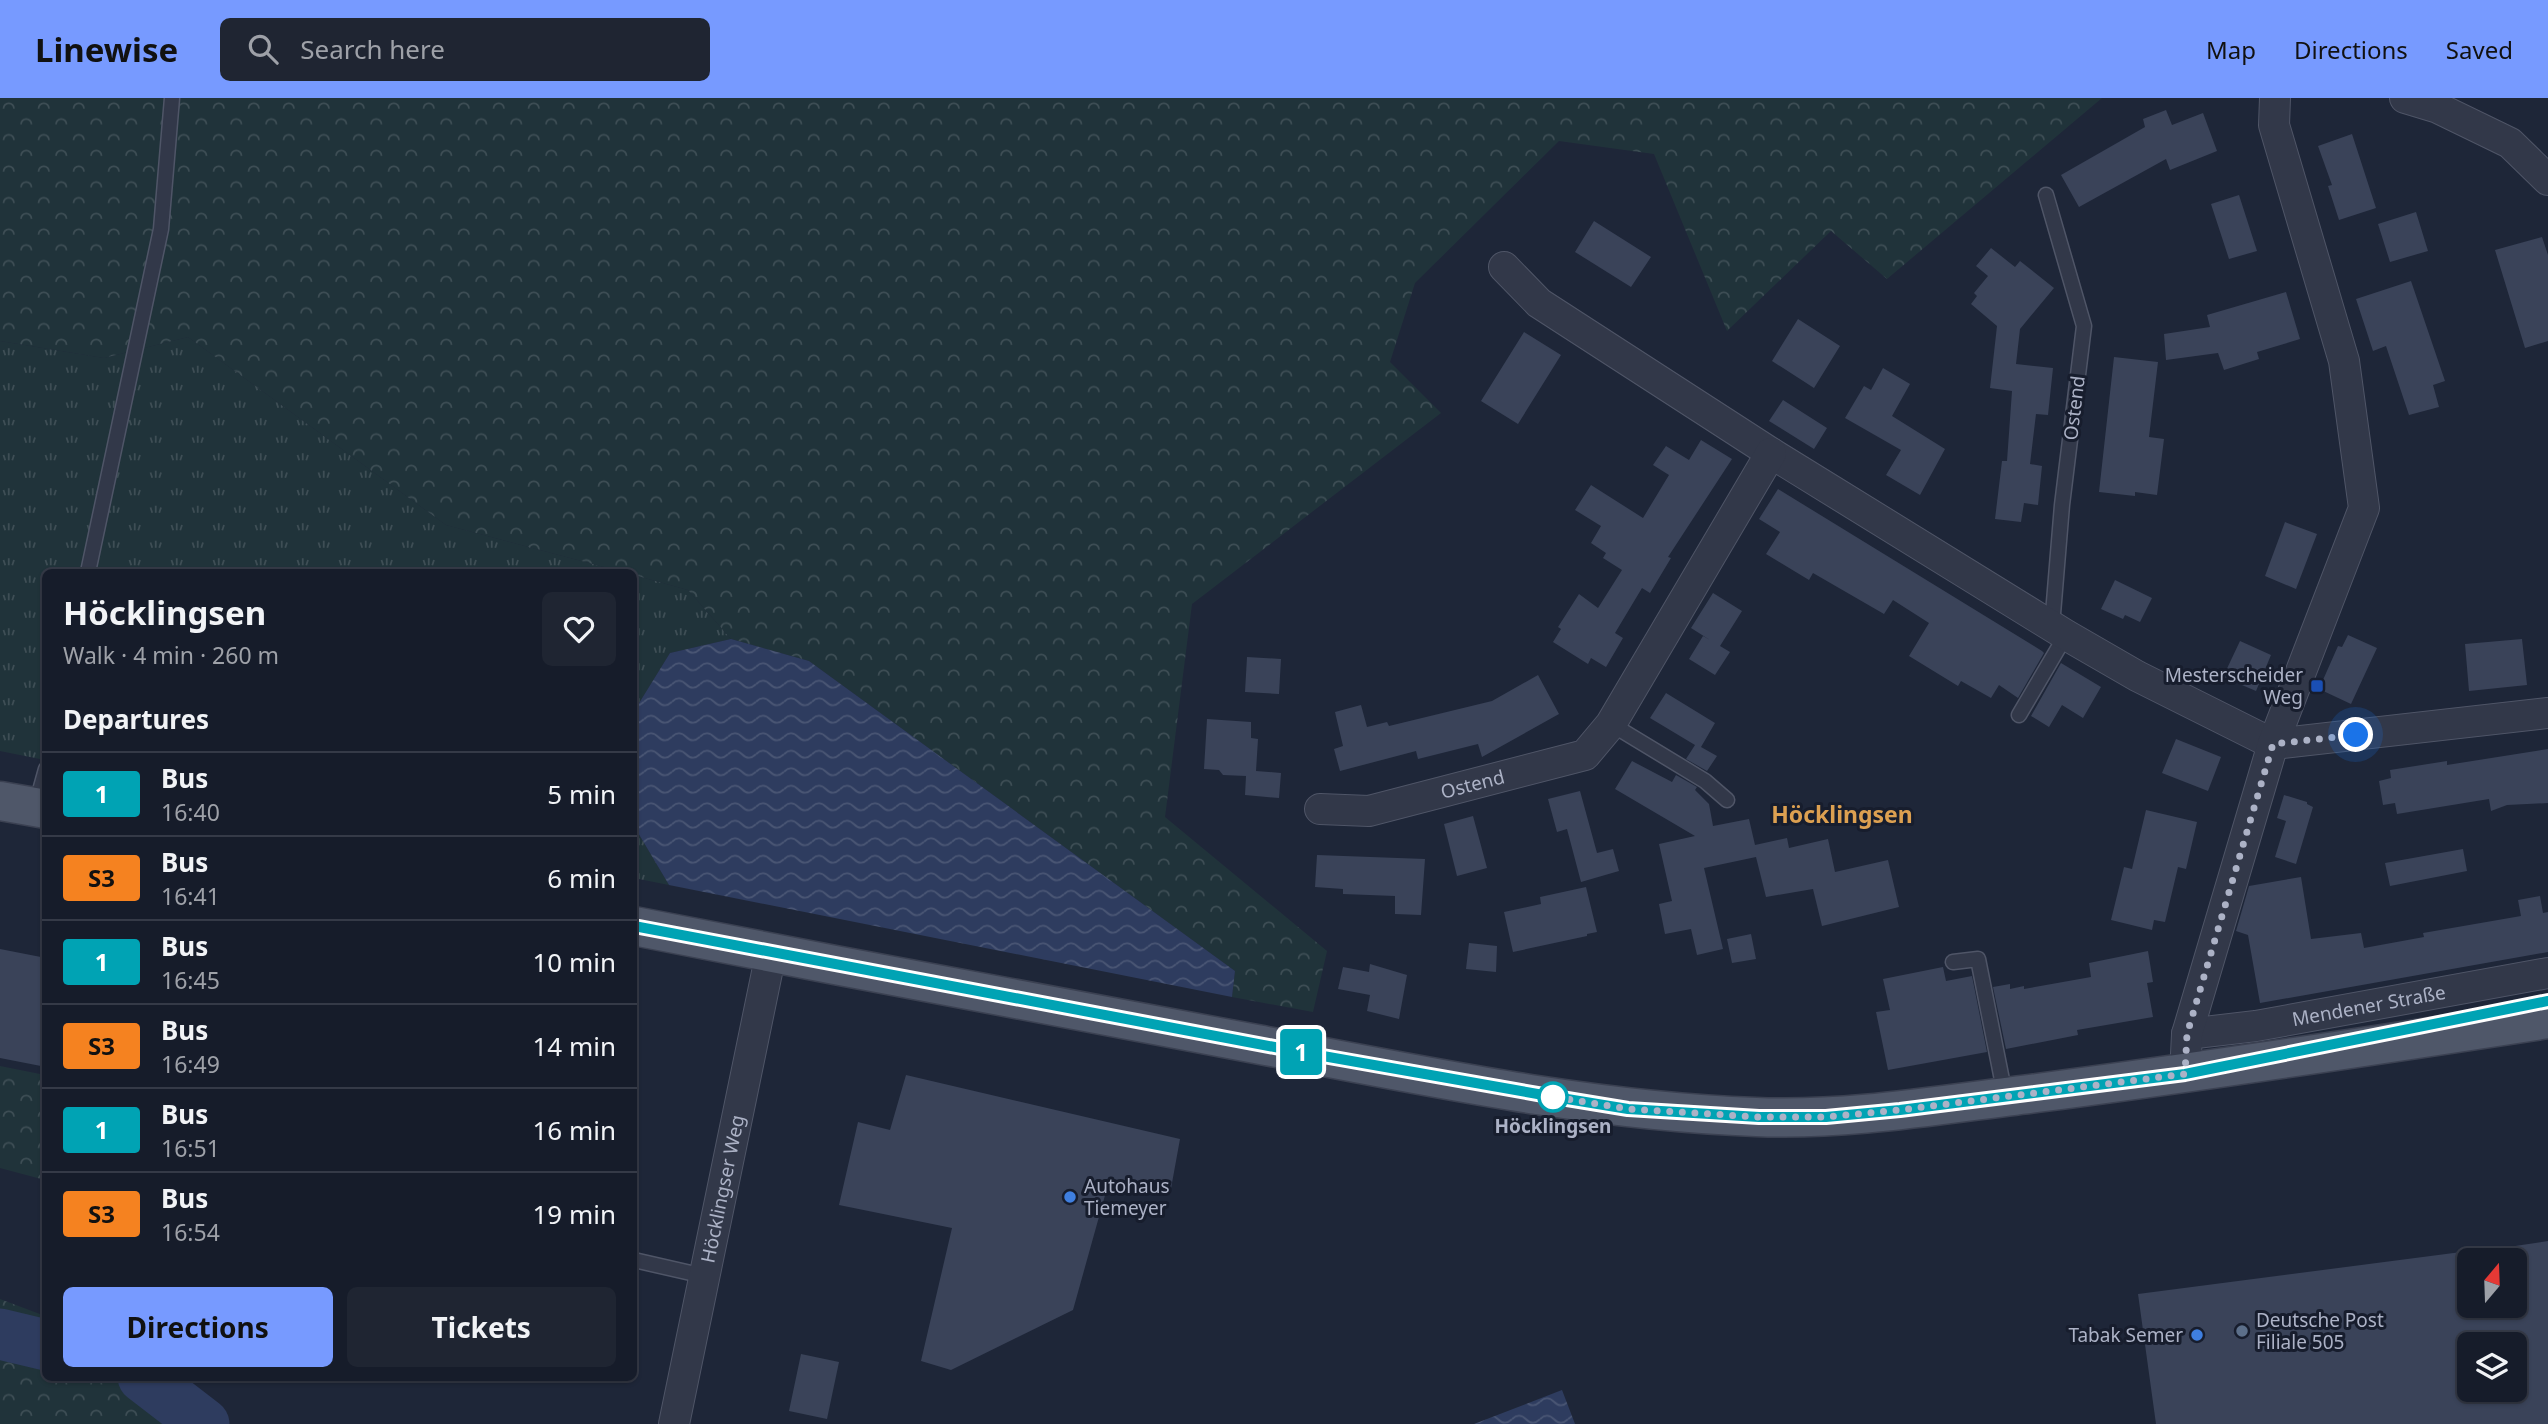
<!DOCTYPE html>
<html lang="en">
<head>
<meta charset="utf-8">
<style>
  :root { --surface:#161c2a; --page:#1f2532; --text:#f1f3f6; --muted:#9ea1a8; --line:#353a47; --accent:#779aff }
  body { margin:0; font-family:"Noto Sans",sans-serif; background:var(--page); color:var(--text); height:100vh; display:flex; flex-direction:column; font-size:26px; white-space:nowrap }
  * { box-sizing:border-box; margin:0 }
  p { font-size:23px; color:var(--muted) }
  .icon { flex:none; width:38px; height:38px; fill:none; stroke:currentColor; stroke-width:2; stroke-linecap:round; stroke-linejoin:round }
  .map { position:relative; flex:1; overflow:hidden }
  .details { position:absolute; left:42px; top:471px; width:595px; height:812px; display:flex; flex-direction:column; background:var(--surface); border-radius:10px; box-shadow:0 2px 5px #0004,0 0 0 2px var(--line) }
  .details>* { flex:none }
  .badge { padding:0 14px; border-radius:5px; font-size:24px; line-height:46px }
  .needle { width:46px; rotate:19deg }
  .tools { position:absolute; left:2457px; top:1150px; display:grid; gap:14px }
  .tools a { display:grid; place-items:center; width:70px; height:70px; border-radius:10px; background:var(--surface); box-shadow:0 2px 5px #0004,0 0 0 2px var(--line); font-size:35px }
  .you { position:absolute; width:35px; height:35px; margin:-18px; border:5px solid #fff; border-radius:50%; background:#1a73e8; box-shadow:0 0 0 10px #1a73e833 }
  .map>.badge { position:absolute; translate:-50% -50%; box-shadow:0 0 0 4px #fff }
  h2 { padding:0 21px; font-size:26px; line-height:63px }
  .round { display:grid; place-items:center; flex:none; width:74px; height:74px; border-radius:10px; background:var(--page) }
  .overview { display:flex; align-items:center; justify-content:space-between; height:119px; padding:0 21px }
  h1 { font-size:33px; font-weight:700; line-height:52px }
  .cta { display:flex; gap:14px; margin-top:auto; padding:14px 21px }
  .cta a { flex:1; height:80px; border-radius:10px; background:var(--accent); color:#111; font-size:28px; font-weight:700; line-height:80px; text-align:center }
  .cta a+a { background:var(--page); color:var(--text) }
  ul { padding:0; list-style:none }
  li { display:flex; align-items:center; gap:21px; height:84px; padding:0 21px; border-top:2px solid var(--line) }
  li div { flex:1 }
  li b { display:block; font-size:26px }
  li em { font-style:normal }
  li .badge { min-width:77px; font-weight:700; text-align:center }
  header { display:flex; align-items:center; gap:42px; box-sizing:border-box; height:98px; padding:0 35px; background:var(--accent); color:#111 }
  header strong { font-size:33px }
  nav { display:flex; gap:38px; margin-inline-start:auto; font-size:24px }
  .search { width:490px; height:63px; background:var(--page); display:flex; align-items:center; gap:18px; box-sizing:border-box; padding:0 24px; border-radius:10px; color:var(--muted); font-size:26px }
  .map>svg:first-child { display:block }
</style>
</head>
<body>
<header>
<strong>Linewise</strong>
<div class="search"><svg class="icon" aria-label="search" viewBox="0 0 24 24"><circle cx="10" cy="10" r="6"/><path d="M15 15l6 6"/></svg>Search here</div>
<nav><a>Map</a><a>Directions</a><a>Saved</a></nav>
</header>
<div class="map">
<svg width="2548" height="1326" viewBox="0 0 2548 1326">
  <defs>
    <pattern id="grass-tufts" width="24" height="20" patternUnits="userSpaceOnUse" patternTransform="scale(1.75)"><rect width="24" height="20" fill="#20333a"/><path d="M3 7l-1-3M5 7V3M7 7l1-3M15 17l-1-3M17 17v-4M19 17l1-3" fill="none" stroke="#3e4e55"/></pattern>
    <pattern id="forest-crowns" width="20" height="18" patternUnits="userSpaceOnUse" patternTransform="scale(1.75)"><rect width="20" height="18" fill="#20333a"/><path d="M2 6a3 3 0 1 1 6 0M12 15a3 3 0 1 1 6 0" fill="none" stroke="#3e4e55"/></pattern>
    <pattern id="water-waves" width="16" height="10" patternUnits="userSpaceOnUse" patternTransform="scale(1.75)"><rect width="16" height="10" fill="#2e3c5f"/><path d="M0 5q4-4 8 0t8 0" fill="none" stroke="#4a5674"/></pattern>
  </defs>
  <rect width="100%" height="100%" fill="#1e2638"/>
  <!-- grass -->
  <path fill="url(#grass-tufts)" d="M 188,239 L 446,427 L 623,474 L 46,474 L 45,662 L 0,653 L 0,243 L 104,260 Z
    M 634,477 L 688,492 L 731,541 L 670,555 L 636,610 L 634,619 Z
    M 634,728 L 669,787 L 634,780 Z"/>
  <!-- forest -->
  <path fill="url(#forest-crowns)" d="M 0,0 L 2102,0 L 1887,181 L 1831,133 L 1727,233 L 1654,56 L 1559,43 L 1415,185 L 1390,264 L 1441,315 L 1192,506 L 1165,719 L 1327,853 L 1313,914 L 1232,899 L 1235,873 L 809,563 L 731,541 L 688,492 L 634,477 L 634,474 L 623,474 L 446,427 L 188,239 L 104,260 L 0,243 Z
    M 0,968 L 45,977 L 45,1082 L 0,1070 Z
    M 0,1201 L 45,1218 L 46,1279 L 162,1279 L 223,1326 L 0,1326 Z"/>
  <!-- water -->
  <path fill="url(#water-waves)" d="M 731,541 L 809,563 L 1235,873 L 1232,899 L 669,787 L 634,728 L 634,619 L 636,610 L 670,555 Z
    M 1562,1292 L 1575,1326 L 1474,1326 Z"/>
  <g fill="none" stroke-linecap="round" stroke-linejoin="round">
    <!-- river -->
    <path stroke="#2e3c5f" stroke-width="51" d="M 0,1236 L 46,1247
      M 143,1279 L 204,1326"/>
  </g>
  <!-- building -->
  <path fill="#3a4359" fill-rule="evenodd" d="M 2166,12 L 2172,27 L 2203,15 L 2217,53 L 2170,72 L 2166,61 L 2079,109 L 2061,77 L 2145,29 L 2143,21 Z
    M 2352,36 L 2376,110 L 2339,122 L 2328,88 L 2332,87 L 2318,48 Z
    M 2239,97 L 2257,153 L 2229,161 L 2211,106 Z
    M 2416,114 L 2428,153 L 2390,164 L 2378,126 Z
    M 1594,123 L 1651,159 L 1631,189 L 1575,154 Z
    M 2542,139 L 2548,157 L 2548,243 L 2525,250 L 2495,152 Z
    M 1991,150 L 2015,169 L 2020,163 L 2054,190 L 2020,231 L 2016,266 L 2053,270 L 2048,317 L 2036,316 L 2030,366 L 2042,368 L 2038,407 L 2024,405 L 2021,424 L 1995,421 L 2002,363 L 2007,363 L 2012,293 L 1990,290 L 1997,228 L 1971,206 L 1977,198 L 1974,195 L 1988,178 L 1976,168 Z
    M 2411,183 L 2445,283 L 2433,287 L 2439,309 L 2409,317 L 2386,248 L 2373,253 L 2356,201 Z
    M 2286,194 L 2300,241 L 2257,254 L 2259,261 L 2224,272 L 2218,255 L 2166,262 L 2164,236 L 2210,229 L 2207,217 Z
    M 1798,221 L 1840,248 L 1814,290 L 1772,263 Z
    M 1524,234 L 1561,257 L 1518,326 L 1481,303 Z
    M 2114,259 L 2158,264 L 2149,339 L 2164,341 L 2157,397 L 2135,394 L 2135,398 L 2099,394 Z
    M 1883,270 L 1910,286 L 1892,318 L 1945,351 L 1920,397 L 1886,377 L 1901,352 L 1845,320 L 1864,288 L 1871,292 Z
    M 1783,302 L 1827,330 L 1814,351 L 1769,323 Z
    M 1701,342 L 1732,361 L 1668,459 L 1671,460 L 1650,495 L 1642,490 L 1615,535 L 1623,540 L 1606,569 L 1591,560 L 1588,566 L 1553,544 L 1561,531 L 1558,529 L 1579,496 L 1598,510 L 1622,472 L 1603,460 L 1606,455 L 1591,445 L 1601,428 L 1575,412 L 1591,387 L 1643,420 L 1669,377 L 1653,367 L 1666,348 L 1689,362 Z
    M 1778,391 L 2042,553 L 2044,555 L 2018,600 L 1999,587 L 1991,600 L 1961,583 L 1958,588 L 1909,558 L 1929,525 L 1893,502 L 1884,516 L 1813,475 L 1809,482 L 1766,456 L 1780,434 L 1759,421 Z
    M 2285,424 L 2317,436 L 2296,491 L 2265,478 Z
    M 2115,482 L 2152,500 L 2140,524 L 2125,517 L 2123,521 L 2101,511 Z
    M 1713,495 L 1742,513 L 1720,548 L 1730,554 L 1715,577 L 1689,561 L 1703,538 L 1710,542 L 1691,530 Z
    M 2348,537 L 2377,550 L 2351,606 L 2319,591 L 2338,548 L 2342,549 Z
    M 2522,541 L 2527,587 L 2469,593 L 2465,546 Z
    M 2240,543 L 2271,557 L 2256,593 L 2223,579 Z
    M 1247,559 L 1281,561 L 1279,596 L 1245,594 Z
    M 2061,565 L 2101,589 L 2083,620 L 2062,607 L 2049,629 L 2031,618 Z
    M 1538,577 L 1559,616 L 1482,659 L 1478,646 L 1418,661 L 1416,653 L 1340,673 L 1334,651 L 1343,648 L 1335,614 L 1361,607 L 1367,629 L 1387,624 L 1389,628 L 1492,603 Z
    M 1666,595 L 1715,625 L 1701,649 L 1717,658 L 1707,673 L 1686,661 L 1695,647 L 1650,620 Z
    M 1207,621 L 1251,624 L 1251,640 L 1258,641 L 1256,673 L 1281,675 L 1279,700 L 1245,697 L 1246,678 L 1223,677 L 1219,672 L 1204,671 Z
    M 2176,641 L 2221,659 L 2208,693 L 2162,675 Z
    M 2548,651 L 2548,705 L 2507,707 L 2491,713 L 2489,701 L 2397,716 L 2395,705 L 2383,707 L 2379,683 L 2391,680 L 2390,672 L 2447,663 L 2447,667 Z
    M 1632,663 L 1672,684 L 1676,677 L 1697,689 L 1695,692 L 1709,706 L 1713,728 L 1749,721 L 1755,747 L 1787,740 L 1789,750 L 1828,741 L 1835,774 L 1888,762 L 1899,809 L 1822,828 L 1813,791 L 1766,799 L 1756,759 L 1704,770 L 1723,851 L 1697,857 L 1691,831 L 1665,836 L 1659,806 L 1672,803 L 1659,746 L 1695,738 L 1615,691 Z
    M 1580,693 L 1597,755 L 1613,751 L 1619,773 L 1581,784 L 1567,731 L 1557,734 L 1548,701 Z
    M 2284,697 L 2307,704 L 2307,706 L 2313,709 L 2296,766 L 2275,759 L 2286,723 L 2277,720 Z
    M 2146,712 L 2197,724 L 2186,771 L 2178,769 L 2165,824 L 2154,822 L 2152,832 L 2111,822 L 2124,769 L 2132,771 Z
    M 1473,718 L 1487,770 L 1457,778 L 1444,726 Z
    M 2463,751 L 2467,773 L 2390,788 L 2385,765 Z
    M 1317,757 L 1425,761 L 1421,817 L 1395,816 L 1395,798 L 1343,796 L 1343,791 L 1315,789 Z
    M 2301,779 L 2311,841 L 2361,835 L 2364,850 L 2424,839 L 2423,835 L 2521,818 L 2518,802 L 2540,798 L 2543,815 L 2548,814 L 2548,854 L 2260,905 L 2248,837 L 2236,833 L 2249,788 Z
    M 1586,789 L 1597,834 L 1587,836 L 1587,838 L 1513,854 L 1504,814 L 1541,806 L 1540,799 Z
    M 1751,836 L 1756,861 L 1732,865 L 1727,841 Z
    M 1469,845 L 1497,848 L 1496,874 L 1466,871 Z
    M 0,851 L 46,860 L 46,969 L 0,960 Z
    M 2148,853 L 2153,884 L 2147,885 L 2153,919 L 2077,932 L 2078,937 L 2006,951 L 1993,889 L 2010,886 L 2010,891 L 2024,888 L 2024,891 L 2091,879 L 2089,865 Z
    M 1370,866 L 1407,877 L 1399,921 L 1367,913 L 1370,897 L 1338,891 L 1343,869 L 1369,874 Z
    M 1943,869 L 1946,883 L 1972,878 L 1987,954 L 1888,972 L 1876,914 L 1890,912 L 1883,881 Z
    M 906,977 L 1180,1041 L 1170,1096 L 1109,1083 L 1073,1212 L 951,1272 L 921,1263 L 952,1130 L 839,1107 L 858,1024 L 890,1032 Z
    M 2548,1143 L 2548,1326 L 2156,1326 L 2138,1196 L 2469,1153 L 2469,1208 L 2515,1208 L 2515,1148 ZM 2469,1246 L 2515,1246 L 2515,1292 L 2469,1292 Z
    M 801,1256 L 839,1264 L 827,1321 L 789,1313 Z"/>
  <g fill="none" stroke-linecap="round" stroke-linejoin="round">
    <defs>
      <path id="service" d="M 2046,97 L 2084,228 L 2062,407 L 2052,528
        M 88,474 L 161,131 L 172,0
        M 2019,617 L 2066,537
        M 1611,626 L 1705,683 L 1727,702
        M 36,707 L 46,671
        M 1953,864 L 1978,861 L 2005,997
        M 634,1162 L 704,1178"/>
      <g id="minor">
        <path d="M 2405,0 L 2438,10 L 2510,45 L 2548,82"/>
        <path d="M 1504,169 L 1539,205 L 1771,355 L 2066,537 L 2137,578 L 2273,646"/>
        <path d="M 2273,646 L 2548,615"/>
        <path id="s1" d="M 1320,711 L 1369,713 L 1585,657 L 1611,626 L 1771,355"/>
        <path id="s2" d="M 2187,936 L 2256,928 L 2548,875"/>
        <path d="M 2185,976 L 2187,936 L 2273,646 L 2364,410 L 2344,263 L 2274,27 L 2275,0"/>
        <path id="s3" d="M 674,1326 L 771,855"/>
      </g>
      <path id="primary" d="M 0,703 L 46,711
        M 634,828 C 841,869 1048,907 1256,946 C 1421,977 1587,1013 1756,1019 C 1850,1023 1944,1006 2037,995 C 2208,973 2378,947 2548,921"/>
    </defs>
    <!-- service casing -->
    <use href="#service" stroke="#4f5567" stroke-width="17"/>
    <!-- minor casing -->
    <use href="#minor" stroke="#4f5567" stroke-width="32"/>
    <!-- primary casing -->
    <use href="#primary" stroke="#3b4152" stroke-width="41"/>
    <!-- service -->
    <use href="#service" stroke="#323849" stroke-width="14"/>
    <!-- minor -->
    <use href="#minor" stroke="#323849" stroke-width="30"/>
    <!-- primary -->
    <use href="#primary" stroke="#4f5769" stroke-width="38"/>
  </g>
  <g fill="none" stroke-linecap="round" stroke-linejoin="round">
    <defs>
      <path id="line" d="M 634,828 L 1306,955 L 1549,998 L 1628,1011 L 1759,1019 L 1826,1019 L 1900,1012 L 2185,976 L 2548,903"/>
    </defs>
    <!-- line casing -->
    <use href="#line" stroke="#fff" stroke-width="16"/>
    <!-- line -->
    <use href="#line" stroke="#00a3b4" stroke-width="10"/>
    <!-- walk -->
    <path stroke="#acb2c6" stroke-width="7" stroke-dasharray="0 12.6" d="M 1553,999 L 1549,998 L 1628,1011 L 1759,1019 L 1826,1019 L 1900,1012 L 2185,976 L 2187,936 L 2273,646 L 2356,637"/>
  </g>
  <!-- markers -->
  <rect fill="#1a4fb4" stroke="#171d2d" stroke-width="2.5" x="2310" y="581" width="14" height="14" rx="3.5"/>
  <circle fill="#fff" stroke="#00a3b4" stroke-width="3.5" cx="1553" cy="999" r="14"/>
  <g fill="#3f7fe0" stroke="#171d2d" stroke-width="2.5">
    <circle cx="1070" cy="1099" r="7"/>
    <circle cx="2197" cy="1237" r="7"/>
  </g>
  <circle fill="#5c6f8a" stroke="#171d2d" stroke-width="2.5" cx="2242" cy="1233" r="7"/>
  <g text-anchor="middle" stroke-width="6" stroke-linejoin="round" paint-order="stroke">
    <!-- street labels -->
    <g font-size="19" fill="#acb2c6" stroke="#171d2d">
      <text transform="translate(2074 310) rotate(-83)" y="7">Ostend</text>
      <text dy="7" stroke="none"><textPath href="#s1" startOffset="156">Ostend</textPath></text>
      <text dy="7" stroke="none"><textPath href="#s2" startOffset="184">Mendener Straße</textPath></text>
      <text dy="7" stroke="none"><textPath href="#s3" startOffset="240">Höcklingser Weg</textPath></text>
    </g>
    <!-- poi labels -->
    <g font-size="19" fill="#acb2c6" stroke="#171d2d" text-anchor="end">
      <text x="2303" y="584">Mesterscheider<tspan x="2303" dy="22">Weg</tspan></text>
      <text x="1084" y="1095" text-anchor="start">Autohaus<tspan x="1084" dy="22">Tiemeyer</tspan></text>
      <text x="2256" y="1229" text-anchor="start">Deutsche Post<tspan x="2256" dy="22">Filiale 505</tspan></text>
      <text x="2183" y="1244">Tabak Semer</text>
    </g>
    <!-- stop labels -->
    <g font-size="19" font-weight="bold" fill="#acb2c6" stroke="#171d2d">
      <text x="1553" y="1035">Höcklingsen</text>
    </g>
    <!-- quarter labels -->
    <g font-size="23" font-weight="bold" fill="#dca051" stroke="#171d2d">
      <text x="1842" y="725">Höcklingsen</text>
    </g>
  </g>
</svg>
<div class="tools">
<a><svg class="needle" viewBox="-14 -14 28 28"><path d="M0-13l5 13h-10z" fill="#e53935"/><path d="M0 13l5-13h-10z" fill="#9ea1a8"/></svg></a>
<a><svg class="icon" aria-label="layers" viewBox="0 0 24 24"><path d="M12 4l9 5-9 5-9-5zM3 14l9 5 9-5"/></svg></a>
</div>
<div class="you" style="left:2356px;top:637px"></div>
<b class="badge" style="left:1301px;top:954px;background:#00a3b4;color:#fff">1</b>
<section class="details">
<div class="overview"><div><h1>Höcklingsen</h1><p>Walk · 4 min · 260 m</p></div><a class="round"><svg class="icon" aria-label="heart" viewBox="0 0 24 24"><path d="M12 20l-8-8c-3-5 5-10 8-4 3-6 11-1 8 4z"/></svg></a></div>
<h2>Departures</h2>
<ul>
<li><span class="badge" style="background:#00a3b4;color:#fff">1</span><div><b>Bus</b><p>16:40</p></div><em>5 min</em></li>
<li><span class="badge" style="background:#f58220;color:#111">S3</span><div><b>Bus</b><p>16:41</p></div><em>6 min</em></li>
<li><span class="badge" style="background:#00a3b4;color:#fff">1</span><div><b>Bus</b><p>16:45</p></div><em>10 min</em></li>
<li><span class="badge" style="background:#f58220;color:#111">S3</span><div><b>Bus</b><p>16:49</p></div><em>14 min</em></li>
<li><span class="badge" style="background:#00a3b4;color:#fff">1</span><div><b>Bus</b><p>16:51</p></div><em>16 min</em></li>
<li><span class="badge" style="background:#f58220;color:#111">S3</span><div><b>Bus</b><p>16:54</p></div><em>19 min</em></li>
</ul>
<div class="cta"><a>Directions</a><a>Tickets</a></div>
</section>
</div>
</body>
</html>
